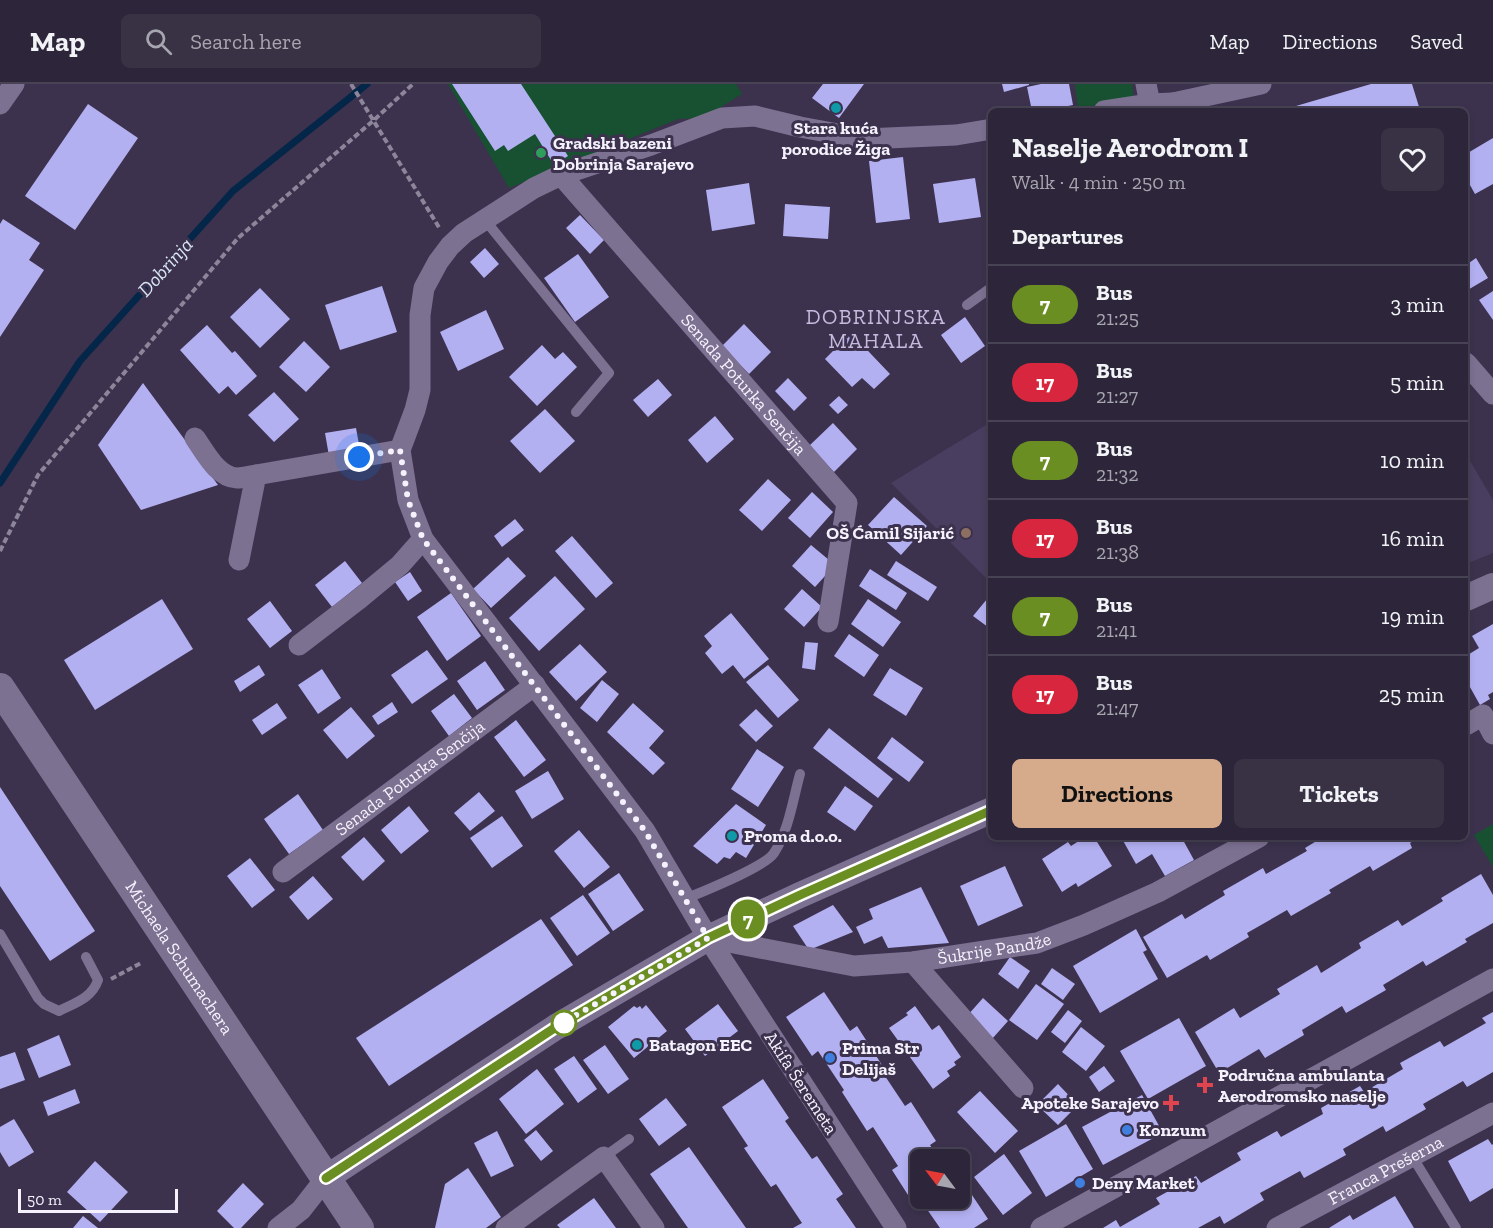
<!DOCTYPE html>
<html lang="en">
<head>
<meta charset="utf-8">
<style>
  :root { --surface:#2d263a; --page:#393245; --text:#f1f3f6; --muted:#a7a5af; --line:#484354; --accent:#d6ab8b }
  body { margin:0; font-family:"Zilla Slab",serif; background:var(--page); color:var(--text); height:100vh; display:flex; flex-direction:column; font-size:22px; white-space:nowrap }
  * { box-sizing:border-box; margin:0 }
  p { font-size:20px; color:var(--muted) }
  .icon { flex:none; width:33px; height:33px; fill:none; stroke:currentColor; stroke-width:2; stroke-linecap:round; stroke-linejoin:round }
  .map { position:relative; flex:1; overflow:hidden }
  .panel { position:absolute; left:988px; top:24px; width:480px; height:732px; display:flex; flex-direction:column; background:var(--surface); border-radius:9px; box-shadow:0 3px 9px #0003,0 0 0 2px var(--line) }
  .panel>* { flex:none }
  .badge { padding:0 12px; border-radius:20px; font-size:21px; line-height:39px }
  .needle { width:39px; rotate:302deg }
  .controls { position:absolute; left:910px; top:1065px; display:grid; gap:12px }
  .controls a { display:grid; place-items:center; width:60px; height:60px; border-radius:9px; background:var(--surface); box-shadow:0 3px 9px #0003,0 0 0 2px var(--line); font-size:30px }
  .scale { position:absolute; left:18px; bottom:15px; width:160px; box-sizing:border-box; padding-left:6px; border:3px solid #f5f2fd; border-top:0; font-size:16px; line-height:21px; white-space:nowrap; color:#f5f2fd; -webkit-text-stroke:4px #3c324e; paint-order:stroke }
  .you { position:absolute; width:30px; height:30px; margin:-15px; border:4px solid #fff; border-radius:50%; background:#1a73e8; box-shadow:0 0 0 9px #1a73e833 }
  .map>.badge { position:absolute; translate:-50% -50%; box-shadow:0 0 0 3px #fff }
  h2 { padding:0 24px; font-size:22px; line-height:54px }
  .round { display:grid; place-items:center; flex:none; width:63px; height:63px; border-radius:9px; background:var(--page) }
  .headline { display:flex; align-items:center; justify-content:space-between; height:102px; padding:0 24px }
  h1 { font-size:28px; font-weight:800; line-height:45px }
  .cta { display:flex; gap:12px; margin-top:auto; padding:12px 24px }
  .cta a { flex:1; height:69px; border-radius:9px; background:var(--accent); color:#111; font-size:24px; font-weight:800; line-height:69px; text-align:center }
  .cta a+a { background:var(--page); color:var(--text) }
  ul { padding:0; list-style:none }
  li { display:flex; align-items:center; gap:18px; height:78px; padding:0 24px; border-top:2px solid var(--line) }
  li div { flex:1 }
  li b { display:block; font-size:22px }
  li em { font-style:normal }
  li .badge { min-width:66px; font-weight:700; text-align:center }
  header { display:flex; align-items:center; gap:36px; box-sizing:border-box; height:84px; padding:0 30px; background:var(--surface); border-bottom:2px solid var(--line) }
  header strong { font-size:28px }
  nav { display:flex; gap:33px; margin-inline-start:auto; font-size:21px }
  .search { width:420px; height:54px; background:var(--page); display:flex; align-items:center; gap:15px; box-sizing:border-box; padding:0 21px; border-radius:9px; color:var(--muted); font-size:22px }
  .map>svg:first-child { display:block }
</style>
</head>
<body>
<header>
<strong>Map</strong>
<div class="search"><svg class="icon" aria-label="search" viewBox="0 0 24 24"><circle cx="10" cy="10" r="6"/><path d="M15 15l6 6"/></svg>Search here</div>
<nav><a>Map</a><a>Directions</a><a>Saved</a></nav>
</header>
<div class="map">
<svg width="1493" height="1144" viewBox="0 0 1493 1144">
  <rect width="100%" height="100%" fill="#3c324e"/>
  <!-- built -->
  <path fill="#493e5f" d="M 991,338 L 991,499 L 891,399 Z
    M 1466,370 L 1493,416 L 1493,469 L 1466,480 Z"/>
  <!-- green -->
  <path fill="#175131" d="M 448,0 L 736,0 L 742,10 L 703,34 L 678,35 L 509,104 Z
    M 1075,0 L 1132,0 L 1134,16 L 1078,24 Z
    M 1493,740 L 1493,783 L 1474,751 Z"/>
  <g fill="none" stroke-linecap="round" stroke-linejoin="round">
    <!-- stream -->
    <path stroke="#042749" stroke-width="7" d="M 0,399 L 80,277 L 233,107 L 367,0"/>
  </g>
  <!-- building -->
  <path fill="#b3b0f2" d="M 452,0 L 521,0 L 568,72 L 554,81 L 535,50 L 508,67 L 504,61 L 495,67 Z
    M 823,0 L 864,0 L 839,34 L 812,14 Z
    M 1002,0 L 1029,0 L 1029,1 L 1004,8 Z
    M 1041,0 L 1069,0 L 1073,21 L 1043,27 L 1032,27 L 1027,3 Z
    M 1371,0 L 1412,0 L 1420,26 L 1279,27 Z
    M 88,20 L 138,54 L 75,146 L 25,112 Z
    M 1493,54 L 1493,100 L 1475,110 L 1466,94 L 1466,70 Z
    M 903,73 L 910,135 L 876,139 L 869,77 Z
    M 975,94 L 981,133 L 939,139 L 933,100 Z
    M 749,99 L 755,140 L 712,147 L 706,106 Z
    M 785,120 L 830,123 L 828,155 L 783,152 Z
    M 580,131 L 604,156 L 590,170 L 566,144 Z
    M 3,135 L 40,159 L 29,176 L 44,186 L 0,253 L 0,140 Z
    M 485,164 L 499,180 L 484,194 L 470,178 Z
    M 578,170 L 609,213 L 575,238 L 544,194 Z
    M 1476,174 L 1488,194 L 1466,207 L 1466,181 Z
    M 382,202 L 397,248 L 340,266 L 325,221 Z
    M 260,204 L 290,235 L 260,264 L 230,233 Z
    M 1493,207 L 1493,236 L 1479,216 Z
    M 486,226 L 504,265 L 458,287 L 440,248 Z
    M 965,233 L 985,262 L 961,279 L 941,251 Z
    M 744,240 L 771,268 L 749,290 L 722,262 Z
    M 207,241 L 232,269 L 235,267 L 257,292 L 236,311 L 228,302 L 219,310 L 180,266 Z
    M 851,249 L 890,290 L 874,305 L 862,294 L 852,303 L 825,275 Z
    M 304,257 L 330,283 L 306,308 L 279,283 Z
    M 542,261 L 555,275 L 563,268 L 577,283 L 537,322 L 509,293 Z
    M 788,294 L 807,314 L 794,327 L 775,307 Z
    M 658,295 L 672,311 L 648,333 L 633,316 Z
    M 143,299 L 218,401 L 141,426 L 98,361 Z
    M 274,308 L 299,335 L 274,358 L 248,331 Z
    M 839,312 L 848,321 L 838,330 L 829,321 Z
    M 545,325 L 575,357 L 540,389 L 510,357 Z
    M 715,332 L 734,355 L 707,379 L 688,356 Z
    M 833,339 L 857,365 L 834,388 L 809,362 Z
    M 356,344 L 360,366 L 329,372 L 325,349 Z
    M 768,395 L 791,416 L 762,447 L 739,426 Z
    M 812,408 L 833,428 L 810,454 L 788,434 Z
    M 894,413 L 927,442 L 901,471 L 868,441 Z
    M 515,435 L 524,446 L 502,463 L 494,452 Z
    M 572,452 L 613,499 L 596,514 L 555,467 Z
    M 811,461 L 835,481 L 815,503 L 792,482 Z
    M 508,473 L 526,492 L 491,524 L 473,505 Z
    M 345,477 L 362,499 L 332,523 L 315,501 Z
    M 896,477 L 937,503 L 928,517 L 887,491 Z
    M 870,485 L 907,509 L 896,526 L 859,502 Z
    M 410,488 L 422,507 L 408,517 L 395,498 Z
    M 555,492 L 585,525 L 539,567 L 509,534 Z
    M 802,505 L 822,523 L 804,543 L 784,525 Z
    M 451,509 L 481,552 L 447,577 L 417,533 Z
    M 992,509 L 992,546 L 973,532 Z
    M 162,515 L 193,565 L 95,626 L 64,576 Z
    M 868,515 L 901,538 L 883,563 L 851,540 Z
    M 270,517 L 292,547 L 270,564 L 247,535 Z
    M 731,529 L 769,575 L 744,595 L 733,581 L 722,590 L 705,569 L 712,562 L 704,552 Z
    M 1493,540 L 1493,608 L 1488,611 L 1490,615 L 1480,621 L 1466,596 L 1466,575 L 1467,574 L 1466,572 L 1479,564 L 1472,552 Z
    M 849,550 L 879,571 L 864,593 L 834,572 Z
    M 805,558 L 818,559 L 815,586 L 802,584 Z
    M 580,560 L 607,588 L 576,617 L 549,588 Z
    M 427,566 L 448,595 L 412,620 L 391,591 Z
    M 485,577 L 505,606 L 477,626 L 457,597 Z
    M 259,581 L 265,591 L 240,608 L 234,597 Z
    M 768,581 L 799,616 L 778,634 L 746,598 Z
    M 890,584 L 923,604 L 906,632 L 873,611 Z
    M 322,585 L 341,614 L 318,630 L 298,601 Z
    M 602,596 L 619,610 L 597,638 L 580,624 Z
    M 454,610 L 472,634 L 449,652 L 431,627 Z
    M 392,618 L 398,628 L 378,641 L 372,632 Z
    M 277,619 L 287,634 L 262,651 L 252,636 Z
    M 633,619 L 664,647 L 649,664 L 665,679 L 653,691 L 607,648 Z
    M 351,623 L 375,652 L 347,675 L 323,646 Z
    M 756,625 L 773,642 L 756,658 L 739,641 Z
    M 516,636 L 546,676 L 524,693 L 494,653 Z
    M 829,644 L 893,695 L 878,714 L 813,664 Z
    M 892,653 L 924,678 L 909,698 L 877,674 Z
    M 757,665 L 784,683 L 758,723 L 731,705 Z
    M 548,687 L 564,715 L 532,735 L 515,707 Z
    M 845,702 L 873,722 L 855,747 L 827,728 Z
    M 0,703 L 95,847 L 50,877 L 0,802 Z
    M 479,708 L 495,727 L 470,747 L 454,729 Z
    M 298,710 L 323,746 L 289,770 L 264,735 Z
    M 736,720 L 766,741 L 746,774 L 736,768 L 730,775 L 724,773 L 717,780 L 693,762 Z
    M 409,722 L 429,747 L 401,770 L 381,746 Z
    M 502,732 L 523,762 L 492,784 L 470,754 Z
    M 579,746 L 610,783 L 584,804 L 554,767 Z
    M 364,753 L 385,777 L 363,797 L 341,773 Z
    M 1085,753 L 1094,753 L 1112,782 L 1078,803 L 1076,799 L 1062,808 L 1042,775 L 1068,758 L 1071,762 Z
    M 1121,753 L 1187,753 L 1183,756 L 1194,776 L 1165,792 L 1152,770 L 1136,780 Z
    M 1323,753 L 1420,753 L 1410,759 L 1412,764 L 1373,787 L 1370,782 L 1329,806 L 1331,809 L 1291,832 L 1287,826 L 1247,849 L 1249,853 L 1210,876 L 1207,871 L 1167,894 L 1143,853 L 1182,830 L 1185,835 L 1225,811 L 1223,807 L 1263,784 L 1266,790 L 1307,767 L 1305,764 Z
    M 250,774 L 275,806 L 252,824 L 227,792 Z
    M 1005,782 L 1023,822 L 978,842 L 960,802 Z
    M 619,789 L 644,826 L 613,847 L 588,810 Z
    M 1481,790 L 1493,811 L 1493,839 L 1465,855 L 1467,858 L 1426,882 L 1423,877 L 1383,901 L 1386,906 L 1346,929 L 1342,922 L 1302,946 L 1304,951 L 1265,974 L 1259,965 L 1219,989 L 1195,948 L 1234,924 L 1240,934 L 1280,910 L 1277,905 L 1317,881 L 1321,889 L 1361,864 L 1359,859 L 1398,836 L 1402,842 L 1443,817 L 1441,814 Z
    M 313,792 L 333,815 L 308,836 L 289,813 Z
    M 921,803 L 949,859 L 888,864 L 882,852 L 864,860 L 856,843 L 873,835 L 869,825 Z
    M 583,811 L 610,849 L 577,872 L 550,834 Z
    M 833,821 L 853,848 L 809,866 L 793,842 Z
    M 541,835 L 573,881 L 389,1002 L 356,954 Z
    M 1136,845 L 1147,866 L 1143,868 L 1158,895 L 1100,929 L 1073,882 Z
    M 1010,873 L 1030,887 L 1018,905 L 998,890 Z
    M 1052,884 L 1075,900 L 1063,916 L 1041,900 Z
    M 1036,900 L 1064,920 L 1037,956 L 1009,936 Z
    M 824,908 L 850,947 L 857,942 L 882,981 L 879,983 L 905,1022 L 911,1018 L 936,1057 L 930,1061 L 940,1076 L 921,1076 L 921,1114 L 960,1114 L 960,1097 L 962,1096 L 988,1135 L 974,1144 L 940,1144 L 924,1121 L 917,1125 L 892,1086 L 898,1082 L 873,1043 L 867,1047 L 842,1008 L 844,1006 L 818,967 L 812,972 L 786,933 Z
    M 983,914 L 1008,937 L 992,955 L 967,932 Z
    M 718,920 L 738,947 L 705,972 L 685,945 Z
    M 646,921 L 667,947 L 634,974 L 608,943 L 634,922 L 637,924 L 640,922 L 642,925 Z
    M 915,922 L 932,946 L 939,941 L 961,973 L 954,978 L 956,981 L 947,987 L 950,992 L 933,1005 L 889,944 L 908,931 L 906,929 Z
    M 1068,926 L 1082,937 L 1065,959 L 1051,948 Z
    M 1493,928 L 1493,988 L 1467,1003 L 1463,997 L 1423,1020 L 1426,1025 L 1386,1048 L 1383,1042 L 1343,1065 L 1346,1071 L 1304,1094 L 1300,1087 L 1260,1109 L 1264,1116 L 1224,1140 L 1220,1132 L 1198,1144 L 1103,1144 L 1116,1136 L 1120,1143 L 1160,1120 L 1156,1114 L 1196,1092 L 1201,1099 L 1241,1076 L 1237,1069 L 1277,1047 L 1281,1053 L 1323,1030 L 1321,1024 L 1360,1002 L 1364,1008 L 1403,985 L 1400,979 L 1440,957 L 1444,963 L 1486,939 L 1482,934 Z
    M 1179,934 L 1206,982 L 1148,1015 L 1120,967 Z
    M 1081,943 L 1105,962 L 1086,987 L 1062,968 Z
    M 59,951 L 71,981 L 39,994 L 27,965 Z
    M 605,961 L 629,995 L 608,1010 L 583,976 Z
    M 15,968 L 25,996 L 0,1005 L 0,973 Z
    M 574,972 L 597,1005 L 578,1019 L 554,985 Z
    M 1104,982 L 1115,997 L 1099,1008 L 1089,993 Z
    M 537,985 L 564,1020 L 526,1050 L 499,1015 Z
    M 763,995 L 789,1034 L 785,1037 L 812,1075 L 817,1072 L 843,1110 L 836,1115 L 856,1144 L 793,1144 L 802,1139 L 776,1100 L 771,1103 L 744,1064 L 748,1062 L 722,1023 Z
    M 1058,1000 L 1078,1021 L 1058,1041 L 1037,1021 Z
    M 75,1005 L 80,1019 L 48,1032 L 43,1018 Z
    M 980,1007 L 1018,1047 L 995,1069 L 957,1028 Z
    M 1142,1011 L 1163,1049 L 1103,1081 L 1082,1043 Z
    M 666,1014 L 687,1041 L 659,1062 L 639,1035 Z
    M 14,1035 L 34,1068 L 9,1083 L 0,1068 L 0,1043 Z
    M 1066,1040 L 1093,1085 L 1046,1113 L 1019,1067 Z
    M 536,1046 L 553,1067 L 541,1077 L 524,1056 Z
    M 497,1047 L 514,1082 L 491,1093 L 474,1059 Z
    M 1488,1055 L 1492,1061 L 1493,1060 L 1493,1104 L 1470,1118 L 1448,1077 Z
    M 689,1063 L 746,1144 L 688,1144 L 650,1090 Z
    M 1004,1070 L 1032,1109 L 1003,1131 L 974,1093 Z
    M 95,1077 L 128,1108 L 100,1138 L 67,1108 Z
    M 468,1084 L 501,1133 L 486,1144 L 435,1144 L 445,1100 Z
    M 243,1099 L 264,1120 L 241,1144 L 234,1144 L 217,1127 Z
    M 1395,1112 L 1414,1144 L 1329,1144 L 1350,1131 L 1353,1136 Z
    M 594,1114 L 616,1144 L 560,1144 L 557,1141 Z
    M 83,1132 L 98,1144 L 73,1144 Z"/>
  <g fill="none" stroke-linecap="round" stroke-linejoin="round">
    <!-- path -->
    <path stroke="#8d869a" stroke-width="4" stroke-dasharray="6 3" stroke-linecap="butt" d="M 351,0 L 440,145
      M 0,467 L 38,391 L 238,154 L 374,36 L 413,0
      M 111,895 L 141,879"/>
    <!-- service -->
    <path stroke="#7c7191" stroke-width="10" d="M 485,136 L 609,289 L 576,328
      M 967,221 L 992,203
      M 685,815 C 704,807 765,783 774,769 C 789,746 793,715 800,690
      M 0,850 L 38,914 L 44,920 L 59,927 C 75,919 92,914 98,896 L 86,873
      M 1412,1072 L 1456,1144
      M 604,1073 L 629,1055"/>
    <!-- minor -->
    <g stroke="#7c7191" stroke-width="21">
      <path d="M 1146,0 L 1150,20"/>
      <path d="M 1173,19 L 1261,0"/>
      <path d="M 0,20 L 14,0"/>
      <path d="M 1104,27 L 1150,20 L 1173,19 L 1183,27"/>
      <path id="s1" d="M 561,91 L 847,419 L 828,538"/>
      <path d="M 1466,279 L 1493,310"/>
      <path d="M 195,354 C 205,368 217,393 237,394 C 243,394 250,392 256,391"/>
      <path d="M 239,476 L 256,391 L 400,366"/>
      <path d="M 299,561 L 359,515 L 400,481 L 423,455"/>
      <path d="M 1466,641 L 1483,631 L 1493,650"/>
      <path id="s2" d="M 283,788 L 535,601"/>
      <path id="s3" d="M 708,854 L 854,882 L 913,878 L 1037,859 L 1084,841 L 1158,808 L 1259,753"/>
      <path d="M 913,878 L 1023,1004"/>
      <path d="M 278,1144 L 301,1126 L 326,1094"/>
      <path d="M 506,1144 L 604,1073 L 654,1144"/>
      <path d="M 896,1144 L 708,854 L 645,747 L 423,455 L 408,416 L 400,366 L 415,326 L 420,306 L 420,231 L 424,204 L 438,178 L 450,162 L 464,149 L 534,104 L 561,91 L 651,61 L 722,34 L 755,32 L 800,43 L 865,55 L 956,51 L 992,45"/>
      <path d="M 1041,1144 L 1493,895"/>
      <path id="s4" d="M 1277,1144 L 1493,1029"/>
    </g>
    <!-- tertiary -->
    <path stroke="#7c7191" stroke-width="26" d="M 1466,514 L 1493,502
      M 326,1094 L 556,943 L 708,854 L 800,811 L 992,726"/>
    <!-- secondary -->
    <path stroke="#7c7191" stroke-width="30" id="s5" d="M 0,604 L 359,1144"/>
  </g>
  <g fill="none" stroke-linecap="round" stroke-linejoin="round">
    <defs>
      <path id="line" d="M 326,1094 L 556,943 L 708,854 L 800,811 L 992,726"/>
    </defs>
    <!-- line casing -->
    <use href="#line" stroke="#fff" stroke-width="14"/>
    <!-- line -->
    <use href="#line" stroke="#6b8e23" stroke-width="9"/>
    <!-- walk -->
    <path stroke="#f5f2fd" stroke-width="6" stroke-dasharray="0 10.8" d="M 359,373 L 400,366 L 408,416 L 423,455 L 645,747 L 708,854 L 556,943 L 564,939"/>
  </g>
  <!-- markers -->
  <g fill="#0f9aa8" stroke="#3c324e" stroke-width="2">
    <circle cx="836" cy="24" r="6"/>
    <circle cx="732" cy="752" r="6"/>
    <circle cx="637" cy="961" r="6"/>
  </g>
  <circle fill="#2e9e5b" stroke="#3c324e" stroke-width="2" cx="541" cy="69" r="6"/>
  <circle fill="#8d6e63" stroke="#3c324e" stroke-width="2" cx="966" cy="449" r="6"/>
  <circle fill="#fff" stroke="#6b8e23" stroke-width="3" cx="564" cy="939" r="12"/>
  <g fill="#3f7fe0" stroke="#3c324e" stroke-width="2">
    <circle cx="830" cy="974" r="6"/>
    <circle cx="1127" cy="1046" r="6"/>
    <circle cx="1080" cy="1099" r="6"/>
  </g>
  <g fill="#e0444e" stroke="#3c324e" stroke-width="2">
    <path d="M1202 992h6v6h6v6h-6v6h-6v-6h-6v-6h6z"/>
    <path d="M1168 1010h6v6h6v6h-6v6h-6v-6h-6v-6h6z"/>
  </g>
  <g text-anchor="middle" stroke-width="6" stroke-linejoin="round" paint-order="stroke">
    <!-- poi labels -->
    <g font-size="18" font-weight="bold" fill="#f5f2fd" stroke="#3c324e" text-anchor="start">
      <text x="836" y="50" text-anchor="middle">Stara kuća<tspan x="836" dy="21">porodice Žiga</tspan></text>
      <text x="553" y="65">Gradski bazeni<tspan x="553" dy="21">Dobrinja Sarajevo</tspan></text>
      <text x="954" y="455" text-anchor="end">OŠ Ćamil Sijarić</text>
      <text x="744" y="758">Proma d.o.o.</text>
      <text x="649" y="967">Batagon EEC</text>
      <text x="842" y="970">Prima Str<tspan x="842" dy="21">Delijaš</tspan></text>
      <text x="1218" y="997">Područna ambulanta<tspan x="1218" dy="21">Aerodromsko naselje</tspan></text>
      <text x="1159" y="1025" text-anchor="end">Apoteke Sarajevo</text>
      <text x="1139" y="1052">Konzum</text>
      <text x="1092" y="1105">Deny Market</text>
    </g>
    <!-- street labels -->
    <g font-size="18" fill="#f5f2fd" stroke="#3c324e">
      <text dy="6" stroke="none"><textPath href="#s1" startOffset="278">Senada Poturka Senčija</textPath></text>
      <text dy="6" stroke="none"><textPath href="#s2" startOffset="158">Senada Poturka Senčija</textPath></text>
      <text dy="6" stroke="none"><textPath href="#s3" startOffset="290">Šukrije Pandže</textPath></text>
      <text dy="6" stroke="none"><textPath href="#s5" startOffset="324">Michaela Schumachera</textPath></text>
      <text transform="translate(801 999) rotate(57)" y="6">Akifa Šeremeta</text>
      <text dy="6" stroke="none"><textPath href="#s4" startOffset="123">Franca Prešerna</textPath></text>
    </g>
    <!-- water labels -->
    <g font-size="20" font-style="italic" fill="#d9e6f5" stroke="#3c324e">
      <text transform="translate(165 183) rotate(-48)" y="7">Dobrinja</text>
    </g>
    <!-- quarter labels -->
    <g font-size="21" letter-spacing="1.5" fill="#c6bbde" stroke="#3c324e">
      <text x="876" y="240">DOBRINJSKA<tspan x="876" dy="24">MAHALA</tspan></text>
    </g>
  </g>
</svg>
<div class="controls">
<a><svg class="needle" viewBox="-14 -14 28 28"><path d="M0-13l5 13h-10z" fill="#e53935"/><path d="M0 13l5-13h-10z" fill="#a7a5af"/></svg></a>
</div>
<div class="scale">50 m</div>
<div class="you" style="left:359px;top:373px"></div>
<b class="badge" style="left:748px;top:835px;background:#6b8e23;color:#fff">7</b>
<section class="panel">
<div class="headline"><div><h1>Naselje Aerodrom I</h1><p>Walk · 4 min · 250 m</p></div><a class="round"><svg class="icon" aria-label="heart" viewBox="0 0 24 24"><path d="M12 20l-8-8c-3-5 5-10 8-4 3-6 11-1 8 4z"/></svg></a></div>
<h2>Departures</h2>
<ul>
<li><span class="badge" style="background:#6b8e23;color:#fff">7</span><div><b>Bus</b><p>21:25</p></div><em>3 min</em></li>
<li><span class="badge" style="background:#d7263d;color:#fff">17</span><div><b>Bus</b><p>21:27</p></div><em>5 min</em></li>
<li><span class="badge" style="background:#6b8e23;color:#fff">7</span><div><b>Bus</b><p>21:32</p></div><em>10 min</em></li>
<li><span class="badge" style="background:#d7263d;color:#fff">17</span><div><b>Bus</b><p>21:38</p></div><em>16 min</em></li>
<li><span class="badge" style="background:#6b8e23;color:#fff">7</span><div><b>Bus</b><p>21:41</p></div><em>19 min</em></li>
<li><span class="badge" style="background:#d7263d;color:#fff">17</span><div><b>Bus</b><p>21:47</p></div><em>25 min</em></li>
</ul>
<div class="cta"><a>Directions</a><a>Tickets</a></div>
</section>
</div>
</body>
</html>
